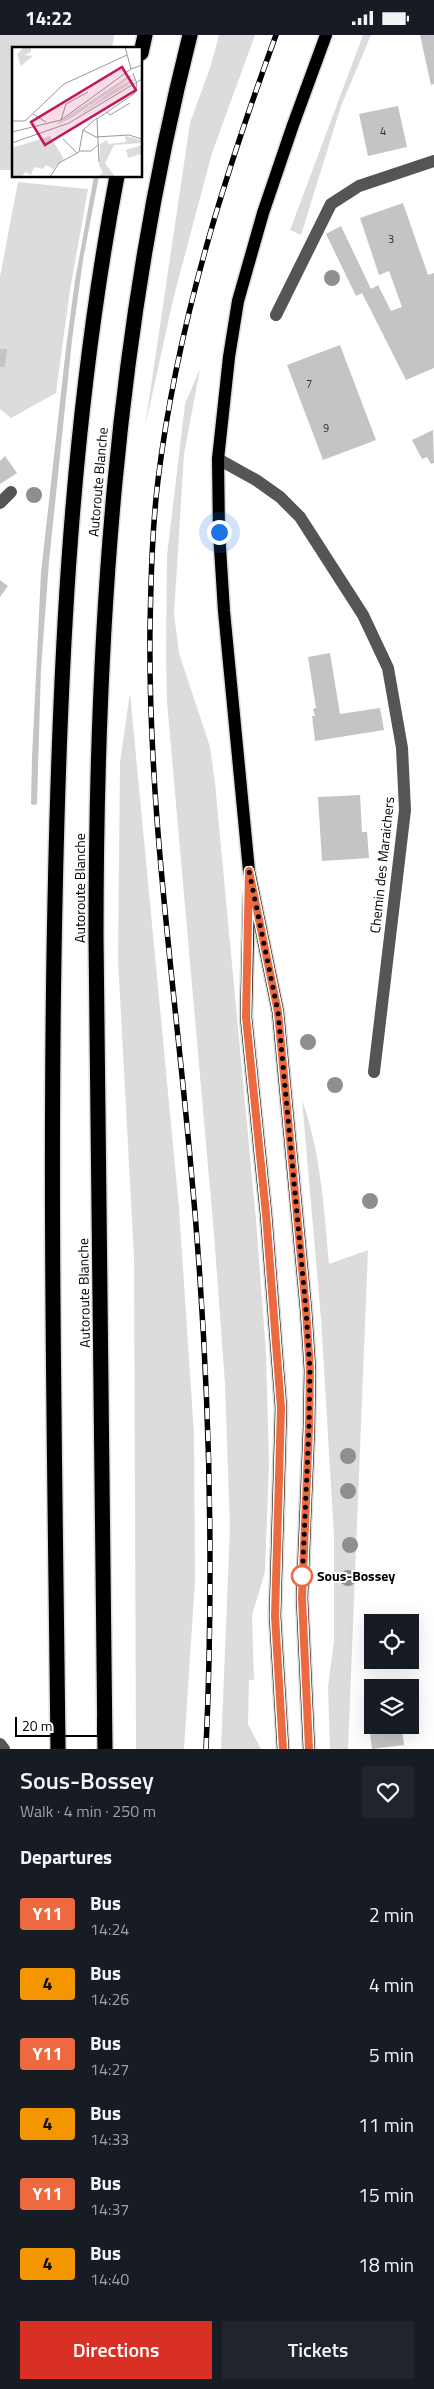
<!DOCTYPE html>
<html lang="en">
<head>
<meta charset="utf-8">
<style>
  :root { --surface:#171b24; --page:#20242c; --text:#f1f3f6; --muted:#9ea1a6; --accent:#d93025 }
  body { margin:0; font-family:"Titillium Web",sans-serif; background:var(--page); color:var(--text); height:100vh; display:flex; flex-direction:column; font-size:19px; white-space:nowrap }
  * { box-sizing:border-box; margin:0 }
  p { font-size:16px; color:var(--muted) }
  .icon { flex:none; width:28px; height:28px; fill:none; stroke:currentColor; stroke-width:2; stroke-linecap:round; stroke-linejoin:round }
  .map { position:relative; height:1714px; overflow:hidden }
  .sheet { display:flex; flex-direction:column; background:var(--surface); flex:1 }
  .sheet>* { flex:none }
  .badge { padding:0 10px; border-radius:4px; font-size:18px; line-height:32px }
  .fabs { position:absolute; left:364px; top:1579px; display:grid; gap:10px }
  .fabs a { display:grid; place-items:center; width:55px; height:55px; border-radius:0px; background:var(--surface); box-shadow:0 5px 20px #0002; font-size:25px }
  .scale { position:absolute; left:15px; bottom:12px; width:84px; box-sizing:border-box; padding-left:5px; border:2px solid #000; border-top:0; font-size:14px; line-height:18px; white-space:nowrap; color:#000; -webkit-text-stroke:4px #fff; paint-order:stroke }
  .you { position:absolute; width:25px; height:25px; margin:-12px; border:4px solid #fff; border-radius:50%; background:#1a73e8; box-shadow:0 0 0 8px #1a73e833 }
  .map>.badge { position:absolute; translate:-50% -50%; box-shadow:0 0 0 2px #fff }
  h2 { padding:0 20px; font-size:19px; line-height:45px }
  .round { display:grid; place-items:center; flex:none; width:52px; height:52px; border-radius:0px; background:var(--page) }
  .overview { display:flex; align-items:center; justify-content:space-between; height:85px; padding:0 20px }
  h1 { font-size:24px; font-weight:600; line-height:38px }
  .button { display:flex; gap:10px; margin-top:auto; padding:10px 20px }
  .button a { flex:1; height:58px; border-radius:0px; background:var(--accent); color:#fff; font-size:20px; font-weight:600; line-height:58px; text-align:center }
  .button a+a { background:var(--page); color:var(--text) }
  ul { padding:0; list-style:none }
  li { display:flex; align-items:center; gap:15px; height:70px; padding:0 20px }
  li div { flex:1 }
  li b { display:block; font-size:19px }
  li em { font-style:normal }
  li .badge { min-width:55px; font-weight:700; text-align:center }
  .status { display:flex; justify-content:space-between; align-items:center; height:35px; padding:0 25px; background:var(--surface); direction:ltr }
  .status svg { height:14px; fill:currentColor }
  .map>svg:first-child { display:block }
</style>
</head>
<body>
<div class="status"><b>14:22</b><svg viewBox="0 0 49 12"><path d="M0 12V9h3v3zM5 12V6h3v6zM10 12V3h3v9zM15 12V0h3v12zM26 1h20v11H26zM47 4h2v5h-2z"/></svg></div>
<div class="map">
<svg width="434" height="1714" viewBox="0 0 434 1714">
  <rect width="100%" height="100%" fill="#fff"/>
  <!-- green -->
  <path fill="#dcdcdc" d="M 0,0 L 114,0 L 112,14 L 14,14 L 14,135 L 0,135 Z
    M 219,0 L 255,0 L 212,118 L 174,261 L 145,392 L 190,88 L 211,30 Z
    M 363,0 L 371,0 L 341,71 L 301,200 L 290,195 Z
    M 18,147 L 88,154 L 70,255 L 56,358 L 11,383 L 0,374 L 0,242 Z
    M 200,334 L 184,419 L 174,579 L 179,618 L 210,712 L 215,748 L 256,1185 L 266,1317 L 269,1429 L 265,1537 L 252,1580 L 254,1645 L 249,1645 L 248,1689 L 261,1714 L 221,1714 L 230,1493 L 225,1349 L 214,1199 L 167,667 L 166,621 L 167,521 L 185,369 Z
    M 130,658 L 179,1173 L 194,1399 L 195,1546 L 184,1714 L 136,1714 L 134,1222 L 118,925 L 120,727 Z
    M 302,1065 C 321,1117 324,1174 329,1229 L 368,1215 L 348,1714 L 330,1714 L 328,1652 L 334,1606 L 334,1501 L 321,1284 Z"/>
  <!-- building -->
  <path fill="#c4c4c4" d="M 420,0 L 434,0 L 434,49 L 431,50 Z
    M 398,71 L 407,112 L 368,121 L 359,79 Z
    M 94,141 L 99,141 L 83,225 L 72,305 L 49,527 L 41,634 L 37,769 L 34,770 L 31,769 L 32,722 L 41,538 L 66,313 L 75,246 Z
    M 403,168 L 428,240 L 434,238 L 434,333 L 406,345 L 362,258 L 356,261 L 326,199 L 341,191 L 371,254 L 378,250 L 391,276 L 402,272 L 389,236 L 379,240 L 360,183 Z
    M 340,310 L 376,405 L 323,425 L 287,330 Z
    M 0,314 L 7,314 L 5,332 L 0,332 Z
    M 433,395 L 434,428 L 431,429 L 427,422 L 422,424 L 412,405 Z
    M 5,421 L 17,438 L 0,449 L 0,426 Z
    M 0,545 L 8,551 L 0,562 Z
    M 330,618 L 340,679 L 380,673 L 384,695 L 315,706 L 312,681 L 315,681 L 313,674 L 316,673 L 308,622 Z
    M 360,760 L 362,797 L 367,797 L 369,823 L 322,826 L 318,762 Z
    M 402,1694 L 404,1710 L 372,1714 L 370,1698 Z"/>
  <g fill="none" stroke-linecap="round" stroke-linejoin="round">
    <defs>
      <path id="major" d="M 249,861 L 246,982 L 266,1179 L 281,1373 L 275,1581 L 283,1714
        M 309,1714 L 302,1563 L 309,1392 L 310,1335 L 306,1275 L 278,977 L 249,836 L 224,576 L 219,497 L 218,424 L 229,322 L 238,266 L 263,178 L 293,90 L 326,0"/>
      <path id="highway" d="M 141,18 L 145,0
        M 58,1714 C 55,1432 49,1149 55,866 C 60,621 71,383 117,141
        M 105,1714 L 96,901 C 96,597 115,297 190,0"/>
    </defs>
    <!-- major casing -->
    <use href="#major" stroke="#dbdbdb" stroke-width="15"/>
    <!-- highway casing -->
    <use href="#highway" stroke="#dbdbdb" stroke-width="18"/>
    <!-- minor -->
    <path stroke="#555" stroke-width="12" d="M 276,280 L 331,169 L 359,151 L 434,126
      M 218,424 L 256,445 L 280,462 L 300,482 L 363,580 L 388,633 L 402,713 L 405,775 L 374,1037
      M 0,468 L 11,457
      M 0,1709 L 4,1714"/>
    <!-- major -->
    <use href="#major" stroke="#000" stroke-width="12"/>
    <!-- highway -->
    <use href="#highway" stroke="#000" stroke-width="15"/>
    <defs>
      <path id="rail" d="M 206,1714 C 215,1514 209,1321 190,1122 C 174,946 148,770 150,593 C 151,544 152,494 158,445 C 177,291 223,145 276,0"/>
    </defs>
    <!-- rail casing -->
    <use href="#rail" stroke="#000" stroke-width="5.5"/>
    <!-- rail -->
    <use href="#rail" stroke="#fff" stroke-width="4" stroke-dasharray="11" stroke-linecap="butt"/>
  </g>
  <!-- trees -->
  <g fill="#8f8f8f">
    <circle cx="332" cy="243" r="8"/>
    <circle cx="34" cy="460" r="8"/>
    <circle cx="308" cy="1007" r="8"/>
    <circle cx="335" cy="1050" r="8"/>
    <circle cx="370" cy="1166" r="8"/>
    <circle cx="348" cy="1421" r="8"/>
    <circle cx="348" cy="1456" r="8"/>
    <circle cx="350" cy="1510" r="8"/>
    <circle cx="348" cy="1543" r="8"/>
  </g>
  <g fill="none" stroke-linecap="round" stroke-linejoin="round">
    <defs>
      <path id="line" d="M 283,1714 L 275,1581 L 281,1373 L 266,1179 L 246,982 L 249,836 L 278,977 L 306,1275 L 310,1335 L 309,1392 L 302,1563 L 309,1714"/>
    </defs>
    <!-- line casing -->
    <use href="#line" stroke="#fff" stroke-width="11"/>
    <!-- line -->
    <use href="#line" stroke="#ed6a41" stroke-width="8"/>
    <!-- walk -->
    <path stroke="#000" stroke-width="5" stroke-dasharray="0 9" d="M 219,497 L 224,576 L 249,836 L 278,977 L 306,1275 L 310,1335 L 309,1392 L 302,1548 L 302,1541"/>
  </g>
  <!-- markers -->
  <circle fill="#fff" stroke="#ed6a41" stroke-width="2.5" cx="302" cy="1541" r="10"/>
  <g text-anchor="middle" stroke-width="4" stroke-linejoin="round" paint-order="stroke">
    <!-- number labels -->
    <g font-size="11" fill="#313131">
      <text x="383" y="100">4</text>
      <text x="391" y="208">3</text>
      <text x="309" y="353">7</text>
      <text x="326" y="397">9</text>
    </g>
    <!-- street labels -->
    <g font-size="14" fill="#000" stroke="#fff">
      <text transform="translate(98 447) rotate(-85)" y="5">Autoroute Blanche</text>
      <text transform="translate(382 830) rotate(-84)" y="5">Chemin des Maraichers</text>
      <text transform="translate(80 853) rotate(-90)" y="5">Autoroute Blanche</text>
      <text transform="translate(84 1258) rotate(-91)" y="5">Autoroute Blanche</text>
    </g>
    <!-- stop labels -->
    <g font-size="14" font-weight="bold" fill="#000" stroke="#fff" text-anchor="start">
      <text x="317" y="1546">Sous-Bossey</text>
    </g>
  </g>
  <!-- overview -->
  <g transform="translate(12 12)">
    <rect width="130" height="130" fill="#fff"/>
    <path d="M 12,0 L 19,0 L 19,5 L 12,8 L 21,9 L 9,19 L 5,7 ZM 118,28 L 121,29 L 61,70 L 47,77 L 44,77 ZM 122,31 L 123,34 L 64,70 L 101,43 ZM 38,89 L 52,112 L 41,122 L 34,118 L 31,122 L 22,120 L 19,128 L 13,125 L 10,130 L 0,130 L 0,101 ZM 113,89 L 130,93 L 130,96 L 102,98 L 93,116 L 103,130 L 85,130 L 91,126 L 87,118 L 88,97 L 95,93 L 96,97 L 114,95 ZM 130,98 L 130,111 L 128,107 L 116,111 L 114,103 Z" fill="#dcdcdc"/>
    <path fill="none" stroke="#999" stroke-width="1" d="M 113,0 L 119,22M 95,65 L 98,68 L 118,56M 21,67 L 34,75M 49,73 L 54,57 L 76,45M 0,74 L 13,74 L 52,37 L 115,8M 71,83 L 84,90 L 117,88 L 130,92M 0,85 L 49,73 L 119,22 L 130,18M 51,92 L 65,106M 0,96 L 57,76 L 130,32M 68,104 L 79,104 L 87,97M 87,115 L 85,72 L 123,46 L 125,37 L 121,26M 38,130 L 47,116 L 67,105 L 71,83 L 85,71"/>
    <path fill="#c2185b" fill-opacity="0.15" stroke="#c2185b" stroke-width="2.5" d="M 110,20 L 124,43 L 33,98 L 19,75 Z"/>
    <rect width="130" height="130" fill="none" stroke="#000" stroke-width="2.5"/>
  </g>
</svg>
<div class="fabs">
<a><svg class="icon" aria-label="locate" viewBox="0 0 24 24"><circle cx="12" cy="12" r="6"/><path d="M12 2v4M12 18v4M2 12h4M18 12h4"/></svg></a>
<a><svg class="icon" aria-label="layers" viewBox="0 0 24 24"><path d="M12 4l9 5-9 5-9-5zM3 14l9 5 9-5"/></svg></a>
</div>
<div class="scale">20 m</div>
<div class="you" style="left:219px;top:497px"></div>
</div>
<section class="sheet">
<div class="overview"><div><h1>Sous-Bossey</h1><p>Walk · 4 min · 250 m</p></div><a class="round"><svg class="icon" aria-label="heart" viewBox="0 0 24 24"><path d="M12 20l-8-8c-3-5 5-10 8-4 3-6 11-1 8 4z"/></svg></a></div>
<h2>Departures</h2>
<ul>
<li><span class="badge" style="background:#ed6a41;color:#fff">Y11</span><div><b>Bus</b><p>14:24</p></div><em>2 min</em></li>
<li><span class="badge" style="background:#f39600;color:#111">4</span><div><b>Bus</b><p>14:26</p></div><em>4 min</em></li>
<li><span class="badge" style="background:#ed6a41;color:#fff">Y11</span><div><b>Bus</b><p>14:27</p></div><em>5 min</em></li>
<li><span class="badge" style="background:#f39600;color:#111">4</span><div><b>Bus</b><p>14:33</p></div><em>11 min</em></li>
<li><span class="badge" style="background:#ed6a41;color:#fff">Y11</span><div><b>Bus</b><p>14:37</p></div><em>15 min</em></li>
<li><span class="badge" style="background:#f39600;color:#111">4</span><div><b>Bus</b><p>14:40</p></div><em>18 min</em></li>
</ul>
<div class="button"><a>Directions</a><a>Tickets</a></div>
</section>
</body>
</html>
